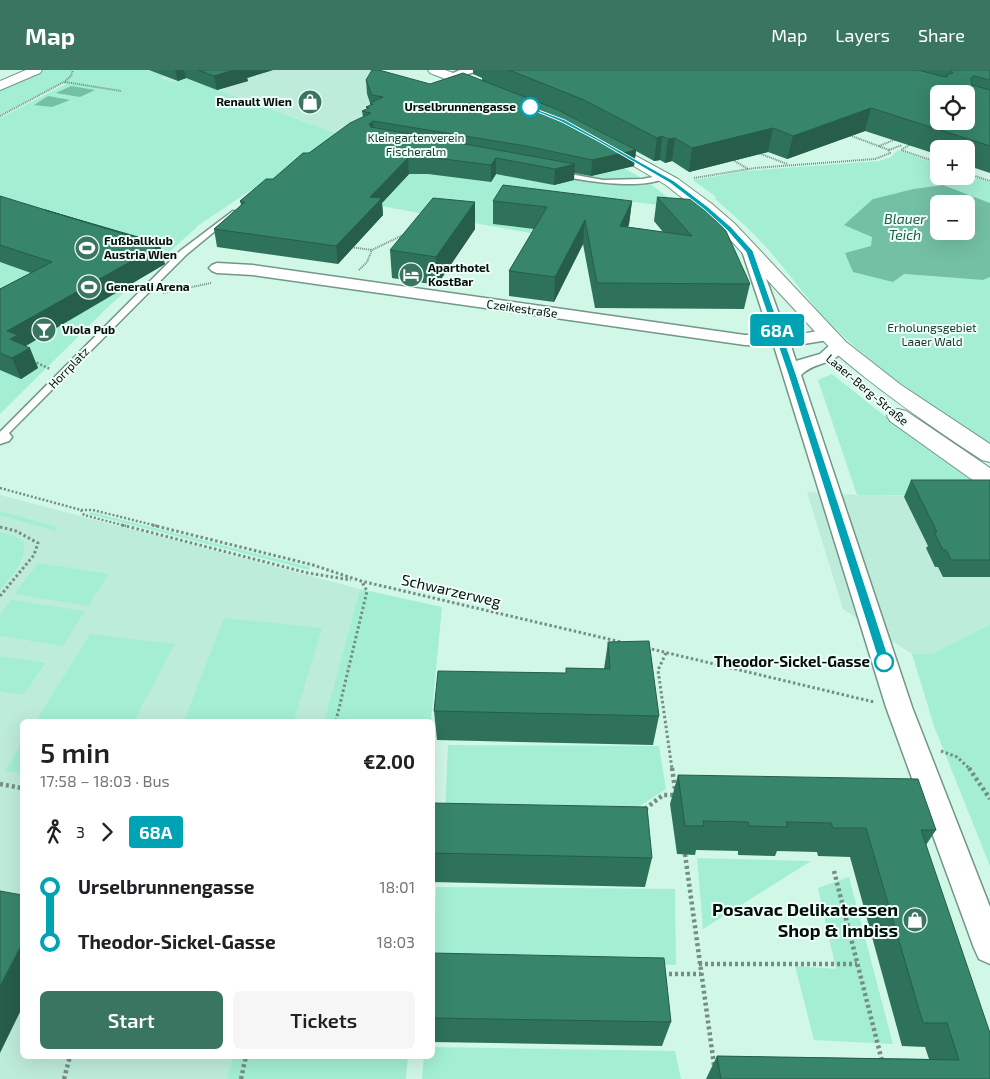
<!DOCTYPE html>
<html lang="en">
<head>
<meta charset="utf-8">
<style>
  :root { --surface:#fff; --page:#f6f6f6; --text:#202124; --muted:#757577; --accent:#397561 }
  body { margin:0; font-family:"Exo 2",sans-serif; background:var(--page); color:var(--text); height:100vh; display:flex; flex-direction:column; font-size:19px; white-space:nowrap }
  * { box-sizing:border-box; margin:0 }
  p { font-size:16px; color:var(--muted) }
  .icon { flex:none; width:28px; height:28px; fill:none; stroke:currentColor; stroke-width:2; stroke-linecap:round; stroke-linejoin:round }
  .map { position:relative; flex:1; overflow:hidden }
  .details { position:absolute; left:20px; top:649px; width:415px; height:340px; display:flex; flex-direction:column; background:var(--surface); border-radius:8px; box-shadow:0 5px 20px #0002 }
  .details>* { flex:none }
  .badge { padding:0 10px; border-radius:4px; font-size:18px; line-height:32px }
  .controls { position:absolute; left:930px; top:15px; display:grid; gap:10px }
  .controls a { display:grid; place-items:center; width:45px; height:45px; border-radius:8px; background:var(--surface); box-shadow:0 5px 20px #0002; font-size:25px }
  .map>.badge { position:absolute; translate:-50% -50%; box-shadow:0 0 0 2px #fff }
  .legs { display:flex; align-items:center; gap:8px; height:55px; padding:0 20px; font-size:16px }
  .legs p { margin-inline-start:auto }
  .headline { display:flex; align-items:center; justify-content:space-between; height:85px; padding:0 20px }
  h1 { font-size:28px; font-weight:600; line-height:38px }
  .button { display:flex; gap:10px; margin-top:auto; padding:10px 20px }
  .button a { flex:1; height:58px; border-radius:8px; background:var(--accent); color:#fff; font-size:20px; font-weight:600; line-height:58px; text-align:center }
  .button a+a { background:var(--page); color:var(--text) }
  ul { padding:0 20px; list-style:none }
  li { display:flex; align-items:center; gap:18px; height:55px; font-size:19px }
  li i { display:grid; place-items:center; width:8px; height:100%; margin:0 6px; background:currentColor }
  li i::after { content:''; width:12px; height:12px; margin:-6px; border:4px solid; border-radius:50%; background:var(--surface) }
  li p { margin-inline-start:auto }
  li:first-child i { background:linear-gradient(#0000 50%,currentColor 0) }
  li:last-child i { background:linear-gradient(currentColor 50%,#0000 0) }
  header { display:flex; align-items:center; gap:30px; box-sizing:border-box; height:70px; padding:0 25px; background:var(--accent); color:#fff }
  header strong { font-size:24px }
  nav { display:flex; gap:28px; margin-inline-start:auto; font-size:18px }
  .map>svg:first-child { display:block }
</style>
</head>
<body>
<header>
<strong>Map</strong>
<nav><a>Map</a><a>Layers</a><a>Share</a></nav>
</header>
<div class="map">
<svg width="990" height="1009" viewBox="0 0 990 1009">
  <rect width="100%" height="100%" fill="#d1f7e7"/>
  <!-- built -->
  <path fill="#beecda" d="M 149,0 L 382,0 L 367,24 L 376,40 L 343,66 L 186,8 L 172,12 Z
    M 807,422 L 857,425 L 990,426 L 990,554 L 934,583 L 912,584 L 843,539 Z
    M 0,425 L 360,519 L 324,651 L 22,651 L 22,986 L 233,986 L 227,1009 L 0,1009 Z"/>
  <!-- green -->
  <path fill="#a4efd3" d="M 43,0 L 149,0 L 165,6 L 162,8 L 172,12 L 186,8 L 343,66 L 617,94 L 645,110 L 682,138 L 562,123 L 535,164 L 260,114 L 196,157 L 197,157 L 107,238 L 0,344 L 0,48 L 66,14 L 62,13 L 0,45 L 0,17 Z
    M 898,80 L 939,95 L 939,106 L 966,106 L 966,104 L 990,112 L 990,133 L 943,115 L 913,119 L 873,129 L 872,176 L 904,204 L 983,210 L 990,207 L 990,373 C 935,338 880,303 834,257 C 811,235 793,208 772,184 C 755,164 735,146 715,129 L 716,127 L 693,110 L 746,101 L 879,91 L 891,87 Z
    M 832,304 L 900,358 L 990,420 L 936,425 L 857,425 L 818,310 Z
    M 0,441 L 58,457 L 55,461 L 0,445 Z
    M 91,442 L 310,497 L 309,500 L 89,444 Z
    M 0,462 L 14,466 L 24,472 C 26,493 12,505 0,520 Z
    M 38,493 L 109,504 L 88,536 L 14,524 Z
    M 360,519 L 442,537 L 431,651 L 324,651 Z
    M 11,530 L 85,541 L 63,576 L 0,566 L 0,545 Z
    M 224,548 L 322,558 L 294,651 L 184,651 Z
    M 990,554 L 990,796 L 934,656 L 912,584 L 934,583 Z
    M 90,564 L 175,574 L 134,651 L 36,651 Z
    M 0,586 L 46,593 L 23,625 L 0,621 Z
    M 22,673 L 22,703 L 5,701 Z
    M 448,675 L 659,676 L 666,719 L 615,752 L 445,746 Z
    M 697,788 L 811,791 L 703,859 Z
    M 849,807 L 893,974 L 814,970 L 795,896 L 836,899 L 818,818 Z
    M 436,817 L 675,819 L 676,895 L 433,889 Z
    M 433,977 L 675,981 L 681,1009 L 422,1009 L 424,986 L 432,986 Z
    M 233,986 L 408,986 L 406,1009 L 227,1009 Z"/>
  <!-- water -->
  <path fill="#74c0a5" fill-rule="evenodd" d="M 71,16 L 95,20 L 80,27 L 56,23 Z
    M 48,26 L 70,30 L 52,37 L 34,35 Z
    M 943,115 L 990,133 L 990,207 L 983,210 L 904,204 L 893,212 L 853,202 L 845,183 L 871,176 L 872,167 L 844,155 L 873,129 L 913,119 ZM 939,134 L 966,134 L 966,161 L 939,161 Z"/>
  <g fill="none" stroke-linecap="round" stroke-linejoin="round">
    <defs>
      <path id="service" d="M 559,102 L 603,110 L 642,109 L 664,105 L 667,107 C 643,121 584,111 557,105 L 556,104 Z
        M 233,141 L 238,142 L 186,185 L 3,369 L 0,370 L 0,362 L 180,181 Z"/>
      <path id="minor" d="M 460,0 L 476,0 L 475,2 L 451,9 L 446,6 Z
        M 749,177 L 754,178 L 756,181 L 787,266 C 802,266 819,258 834,261 L 836,265 L 834,269 L 828,270 L 791,276 L 796,291 L 820,284 L 833,272 L 845,272 L 847,276 C 833,297 817,290 801,305 L 912,637 L 990,837 L 990,894 L 979,889 L 974,878 L 886,637 L 774,276 L 745,275 L 253,205 L 217,203 L 212,201 L 209,198 L 212,195 L 217,193 L 253,195 L 745,265 L 770,265 L 742,181 L 744,178 Z
        M 2,361 L 9,363 L 12,367 L 9,371 L 0,374 L 0,362 Z"/>
      <path id="secondary" d="M 428,0 L 445,0 L 491,17 L 493,20 L 491,23 L 481,23 L 430,3 Z
        M 603,68 L 678,109 L 712,134 L 735,154 L 846,272 L 901,315 L 990,374 L 990,392 L 982,390 C 930,356 879,321 832,280 L 723,162 L 700,142 L 666,115 L 598,75 L 596,72 L 598,69 Z
        M 898,339 L 906,341 L 990,398 L 990,418 L 981,416 L 890,351 L 887,346 L 890,341 Z"/>
      <path id="motorway" d="M 26,0 L 42,0 L 40,3 L 0,20 L 0,11 Z"/>
    </defs>
    <!-- service casing -->
    <use href="#service" stroke="#729688" stroke-width="3"/>
    <!-- minor casing -->
    <use href="#minor" stroke="#729688" stroke-width="3"/>
    <!-- secondary casing -->
    <use href="#secondary" stroke="#729688" stroke-width="2"/>
    <!-- motorway casing -->
    <use href="#motorway" stroke="#729688" stroke-width="2"/>
    <!-- path-far3 -->
    <path stroke="#748e84" stroke-width="2" stroke-dasharray="1 1" stroke-linecap="butt" d="M 65,12 L 121,21
      M 0,46 L 64,12 L 71,6 L 73,0
      M 911,74 L 901,80 L 939,93
      M 879,76 L 896,69
      M 889,80 L 902,75
      M 756,82 L 787,94
      M 733,90 L 748,99
      M 966,103 L 990,111
      M 694,108 L 755,98 L 875,89 L 890,83 L 889,80 L 849,65
      M 350,177 L 372,180
      M 359,200 L 367,192 L 372,180 L 405,164
      M 163,223 L 211,213
      M 72,259 L 83,263"/>
    <!-- path-far2 -->
    <path stroke="#748e84" stroke-width="2.5" stroke-dasharray="2 2" stroke-linecap="butt" d="M 33,291 L 50,299
      M 0,418 L 81,440 L 93,440 L 157,456
      M 81,440 L 84,445 L 126,456"/>
    <!-- path-far1 -->
    <path stroke="#748e84" stroke-width="3" stroke-dasharray="2.5 2.5" stroke-linecap="butt" d="M 122,455 L 308,503 L 351,510
      M 152,455 L 313,495 L 361,511 L 621,572
      M 0,457 L 16,461 L 38,473 L 34,485 L 0,526
      M 647,578 L 874,632
      M 666,583 L 658,600 L 672,699
      M 336,651 L 367,521 L 362,512
      M 941,681 L 957,687 L 970,699"/>
    <!-- path -->
    <path stroke="#748e84" stroke-width="4.5" stroke-dasharray="3 3" stroke-linecap="butt" d="M 672,698 L 675,719
      M 969,698 L 990,729
      M 0,714 L 22,718
      M 645,739 L 663,725 L 676,725
      M 685,784 L 714,995
      M 834,801 L 882,991
      M 699,894 L 857,894
      M 663,904 L 701,904
      M 64,1009 L 70,986
      M 241,1009 L 246,986"/>
    <!-- service -->
    <use href="#service" fill="#fff" fill-rule="evenodd"/>
    <!-- minor -->
    <use href="#minor" fill="#fff" fill-rule="evenodd"/>
    <!-- secondary -->
    <use href="#secondary" fill="#fff" fill-rule="evenodd"/>
    <!-- motorway -->
    <use href="#motorway" fill="#fff" fill-rule="evenodd"/>
  </g>
  <!-- wall -->
  <path fill="#2f725c" d="M 149,0 L 273,0 L 247,8 L 248,11 L 217,20 L 186,8 L 178,11 Z
    M 473,0 L 990,0 L 990,103 L 966,95 L 966,79 L 939,79 L 939,85 L 865,61 L 787,89 L 768,82 L 689,102 L 672,91 L 665,93 L 660,90 L 654,91 L 636,81 L 634,96 L 591,106 L 574,103 L 574,110 L 554,115 L 496,104 L 491,112 L 428,104 L 409,104 L 382,133 L 383,145 L 338,194 L 217,177 L 214,159 L 241,135 L 240,131 L 273,109 L 309,83 L 363,47 L 362,41 L 367,39 L 366,37 L 370,36 L 370,33 L 367,24 L 366,10 L 430,14 L 482,10 L 482,8 L 473,4 Z
    M 0,126 L 165,194 L 26,276 L 38,298 L 21,309 L 0,300 L 0,219 L 31,203 L 0,192 Z
    M 657,127 L 750,214 L 744,239 L 595,238 L 583,174 L 554,232 L 509,226 L 509,201 L 534,159 L 493,154 L 493,131 L 632,131 L 629,154 L 628,157 L 663,162 L 654,151 Z
    M 475,132 L 475,159 L 437,215 L 392,208 L 390,180 Z
    M 911,410 L 990,410 L 990,507 L 943,507 L 938,497 L 935,497 L 926,478 L 928,476 L 904,427 Z
    M 608,572 L 659,646 L 653,675 L 437,670 L 434,641 L 566,603 L 566,598 L 604,599 Z
    M 678,705 L 936,760 L 926,775 L 990,1009 L 706,1009 L 717,986 L 929,989 L 925,977 L 902,976 L 850,787 L 818,786 L 817,782 L 777,781 L 775,786 L 738,785 L 738,781 L 696,780 L 695,785 L 677,784 L 670,734 Z
    M 432,733 L 652,788 L 645,817 L 432,812 Z
    M 432,883 L 671,952 L 662,976 L 432,972 Z"/>
  <!-- shaded-wall -->
  <path fill="#265d4b" d="M 175,0 L 184,0 L 186,8 L 178,11 Z
    M 234,0 L 273,0 L 247,8 L 248,11 L 217,20 L 214,6 Z
    M 871,38 L 865,61 L 787,89 L 793,66 Z
    M 373,51 L 374,66 L 369,54 Z
    M 773,58 L 768,82 L 689,102 L 692,78 Z
    M 662,66 L 660,90 L 654,91 L 657,68 Z
    M 675,68 L 672,91 L 665,93 L 668,69 Z
    M 636,80 L 634,96 L 591,106 L 592,90 Z
    M 408,88 L 409,104 L 382,133 L 383,145 L 338,194 L 336,176 L 370,127 Z
    M 496,88 L 496,104 L 491,112 L 491,95 Z
    M 575,94 L 574,110 L 554,115 L 555,99 Z
    M 632,131 L 629,154 L 618,180 L 620,156 Z
    M 475,132 L 475,159 L 437,215 L 436,187 Z
    M 585,150 L 583,174 L 554,232 L 555,207 Z
    M 160,175 L 165,194 L 23,277 L 30,278 L 38,298 L 21,309 L 12,288 L 7,261 Z
    M 22,874 L 22,938 L 0,983 L 0,916 Z"/>
  <!-- building -->
  <path fill="#37856b" stroke="#265d4b" fill-rule="evenodd" d="M 198,0 L 234,0 L 214,6 Z
    M 372,0 L 379,0 L 430,14 L 463,3 L 556,39 L 636,80 L 592,90 L 526,76 L 373,51 L 369,54 L 371,57 L 575,94 L 555,99 L 496,88 L 491,95 L 428,87 L 408,88 L 370,127 L 382,128 L 336,176 L 214,159 L 245,132 L 240,131 L 266,109 L 273,109 L 303,83 L 309,83 L 350,53 L 371,43 L 362,41 L 369,38 L 366,37 L 373,34 L 370,34 L 372,32 L 383,27 L 372,25 L 366,10 Z
    M 509,0 L 918,0 L 941,6 L 947,7 L 948,4 L 953,3 L 951,0 L 990,0 L 990,10 L 974,6 L 971,8 L 972,15 L 990,20 L 990,76 L 871,38 L 793,66 L 773,58 L 692,78 L 675,68 L 668,69 L 662,66 L 657,68 L 584,30 ZM 939,24 L 966,24 L 966,51 L 939,51 Z
    M 503,115 L 632,131 L 620,156 L 692,166 L 657,127 L 698,130 L 726,161 L 750,214 L 597,213 L 585,150 L 555,207 L 509,201 L 547,137 L 493,131 Z
    M 0,126 L 160,175 L 7,261 L 18,265 L 10,269 L 30,278 L 12,288 L 0,283 L 0,219 L 52,192 L 0,175 Z
    M 433,128 L 475,132 L 436,187 L 390,180 Z
    M 45,140 L 138,167 L 136,167 Z
    M 911,410 L 990,410 L 990,490 L 951,490 L 946,480 L 943,480 L 934,462 L 937,462 Z
    M 649,571 L 659,646 L 434,641 L 438,601 L 566,603 L 566,598 L 610,599 L 608,572 Z
    M 678,705 L 918,709 L 936,760 L 921,760 L 990,963 L 990,1009 L 721,1009 L 717,986 L 959,990 L 947,953 L 923,953 L 866,758 L 833,758 L 831,753 L 786,752 L 788,757 L 749,756 L 748,752 L 703,751 L 704,756 L 685,756 Z
    M 432,733 L 647,737 L 652,788 L 432,783 Z
    M 0,821 L 22,825 L 22,874 L 0,916 Z
    M 432,883 L 664,888 L 671,952 L 432,948 Z"/>
  <!-- line-1 -->
  <path fill="#00a3b4" stroke="#fff" d="M 528,36 L 565,50 L 674,111 L 708,137 L 731,157 L 753,181 L 796,304 L 890,592 L 888,595 L 884,596 L 879,592 L 788,304 L 746,182 L 727,160 L 704,139 L 670,113 L 598,71 L 562,52 L 528,38 Z"/>
  <!-- icons -->
  <defs>
    <symbol id="shop-disc" viewBox="-11 -11 22 22"><circle r="9.5" fill="#397561" stroke="#effef8"/><path d="M-5-2.5h2.3a2.7 3.5 0 0 1 5.4 0H5L5.5 6h-11ZM-1.5-2.5h3a1.5 2.3 0 0 0-3 0Z" fill="#fff"/></symbol>
    <symbol id="stadium-disc" viewBox="-11 -11 22 22"><circle r="9.5" fill="#397561" stroke="#effef8"/><path d="M0-5a6.5 5 0 1 0 0 10a6.5 5 0 1 0 0-10ZM-3.5-1.8h7v3.6h-7Z" fill="#fff"/></symbol>
    <symbol id="hotel-disc" viewBox="-11 -11 22 22"><circle r="9.5" fill="#397561" stroke="#effef8"/><path d="M-6-4.5h1.5V1H6V5H4.5V3h-9V5H-6ZM-4 0a1.8 1.8 0 1 1 3.6 0ZM.5 0V-2.5h3Q6-2.5 6 0Z" fill="#fff"/></symbol>
    <symbol id="bar-disc" viewBox="-11 -11 22 22"><circle r="9.5" fill="#397561" stroke="#effef8"/><path d="M-6-5H6L.8 .8V4.5H3.5V6h-7V4.5H-.8V.8Z" fill="#fff"/></symbol>
  </defs>
  <g fill-rule="evenodd">
    <use href="#shop-disc" x="296" y="18" width="28" height="28"/>
    <use href="#stadium-disc" x="73" y="164" width="28" height="28"/>
    <use href="#hotel-disc" x="397" y="191" width="28" height="28"/>
    <use href="#stadium-disc" x="75" y="203" width="28" height="28"/>
    <use href="#bar-disc" x="30" y="246" width="28" height="28"/>
    <use href="#shop-disc" x="901" y="836" width="28" height="28"/>
  </g>
  <!-- markers -->
  <g fill="#fff" stroke="#00a3b4" stroke-width="2.5">
    <circle cx="530" cy="37" r="9"/>
    <circle cx="884" cy="592" r="9"/>
  </g>
  <g text-anchor="middle" stroke-width="4" stroke-linejoin="round" paint-order="stroke">
    <!-- far-poi labels -->
    <g font-size="12" font-weight="bold" fill="#030e0a" stroke="#effef8" text-anchor="start">
      <text x="292" y="36" text-anchor="end">Renault Wien</text>
      <text x="104" y="175">Fußballklub<tspan x="104" dy="14">Austria Wien</tspan></text>
      <text x="428" y="202">Aparthotel<tspan x="428" dy="14">KostBar</tspan></text>
      <text x="106" y="221">Generali Arena</text>
      <text x="62" y="264">Viola Pub</text>
    </g>
    <!-- far-stop labels -->
    <g font-size="12" font-weight="bold" fill="#030e0a" stroke="#effef8" text-anchor="end">
      <text x="516" y="41">Urselbrunnengasse</text>
    </g>
    <!-- far-park labels -->
    <g font-size="12" fill="#15382d" stroke="#effef8">
      <text x="416" y="72">Kleingartenverein<tspan x="416" dy="14">Fischeralm</tspan></text>
      <text x="932" y="262">Erholungsgebiet<tspan x="932" dy="14">Laaer Wald</tspan></text>
    </g>
    <!-- far-street labels -->
    <g font-size="12" fill="#030e0a" stroke="#effef8">
      <text transform="translate(522 239) rotate(8)" y="4">Czeikestraße</text>
      <text transform="translate(69 298) rotate(-46)" y="4">Horrplatz</text>
      <text transform="translate(867 320) rotate(40)" y="4">Laaer-Berg-Straße</text>
    </g>
    <!-- far-water labels -->
    <g font-size="14" font-style="italic" fill="#215d4a" stroke="#effef8">
      <text x="905" y="154">Blauer<tspan x="905" dy="16">Teich</tspan></text>
    </g>
    <!-- street labels -->
    <g font-size="15" fill="#030e0a" stroke="#effef8">
      <text transform="translate(451 521) rotate(13)" y="5">Schwarzerweg</text>
    </g>
    <!-- stop labels -->
    <g font-size="15" font-weight="bold" fill="#030e0a" stroke="#effef8" text-anchor="end">
      <text x="870" y="597">Theodor-Sickel-Gasse</text>
    </g>
    <!-- near-poi labels -->
    <g font-size="18" font-weight="bold" fill="#030e0a" stroke="#effef8" text-anchor="end">
      <text x="898" y="846">Posavac Delikatessen<tspan x="898" dy="21">Shop &amp; Imbiss</tspan></text>
    </g>
  </g>
</svg>
<div class="controls">
<a><svg class="icon" aria-label="locate" viewBox="0 0 24 24"><circle cx="12" cy="12" r="6"/><path d="M12 2v4M12 18v4M2 12h4M18 12h4"/></svg></a>
<a>+</a>
<a>−</a>
</div>
<b class="badge" style="left:777px;top:260px;background:#00a3b4;color:#fff">68A</b>
<section class="details">
<div class="headline"><div><h1>5 min</h1><p>17:58 – 18:03 · Bus</p></div><b>€2.00</b></div>
<div class="legs"><svg class="icon" aria-label="walk" viewBox="0 0 24 24"><circle cx="13" cy="4" r="2"/><path d="M13 8l-2 6 4 7M11 14l-3 7M7 12l3-4h3l4 4"/></svg>3<svg class="icon" aria-label="forward" viewBox="0 0 24 24"><path d="M9 5l7 7-7 7"/></svg><b class="badge" style="background:#00a3b4;color:#fff">68A</b></div>
<ul>
<li><i style="color:#00a3b4"></i><b>Urselbrunnengasse</b><p>18:01</p></li>
<li><i style="color:#00a3b4"></i><b>Theodor-Sickel-Gasse</b><p>18:03</p></li>
</ul>
<div class="button"><a>Start</a><a>Tickets</a></div>
</section>
</div>
</body>
</html>
